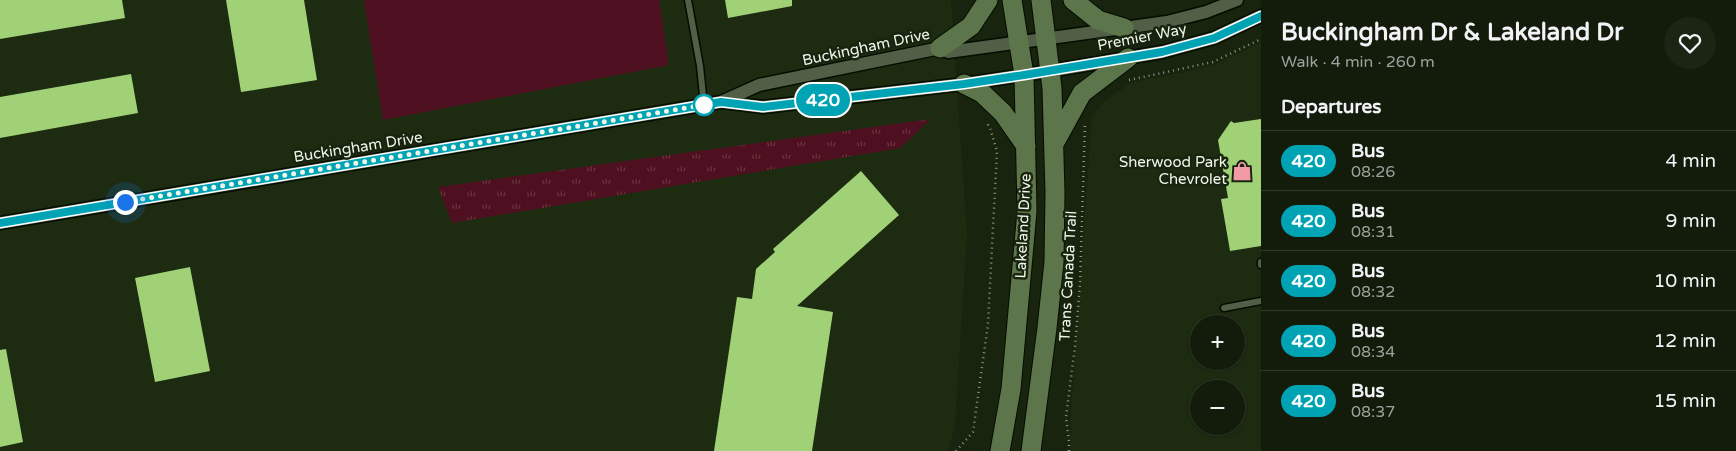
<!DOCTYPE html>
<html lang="en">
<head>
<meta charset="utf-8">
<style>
  :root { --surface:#131b0b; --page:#1c2414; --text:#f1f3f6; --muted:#9da19d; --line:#32392c }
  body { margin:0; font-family:"Varela Round",sans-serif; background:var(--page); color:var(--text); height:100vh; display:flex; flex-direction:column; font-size:19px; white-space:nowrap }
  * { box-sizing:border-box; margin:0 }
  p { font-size:16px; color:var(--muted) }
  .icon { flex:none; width:28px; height:28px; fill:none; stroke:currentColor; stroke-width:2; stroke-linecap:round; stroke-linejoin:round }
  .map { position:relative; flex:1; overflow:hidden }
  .details { display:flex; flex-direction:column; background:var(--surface); width:475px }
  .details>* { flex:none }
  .badge { padding:0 10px; border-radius:16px; font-size:18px; line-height:32px }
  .fabs { position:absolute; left:1190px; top:315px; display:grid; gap:10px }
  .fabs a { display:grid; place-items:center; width:55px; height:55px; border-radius:50%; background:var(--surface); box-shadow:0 1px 4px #0004,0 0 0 1px var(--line); font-size:25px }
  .you { position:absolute; width:25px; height:25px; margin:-12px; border:4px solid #fff; border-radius:50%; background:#1a73e8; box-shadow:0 0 0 8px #1a73e833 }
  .map>.badge { position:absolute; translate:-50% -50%; box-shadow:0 0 0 2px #fff }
  h2 { padding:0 20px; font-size:19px; line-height:45px }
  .round { display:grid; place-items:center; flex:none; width:52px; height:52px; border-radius:26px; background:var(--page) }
  .headline { display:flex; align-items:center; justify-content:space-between; height:85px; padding:0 20px }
  h1 { font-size:24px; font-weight:700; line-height:38px }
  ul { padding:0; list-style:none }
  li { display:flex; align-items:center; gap:15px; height:60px; padding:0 20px; border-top:1px solid var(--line) }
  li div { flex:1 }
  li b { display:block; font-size:19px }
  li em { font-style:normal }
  li .badge { min-width:55px; font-weight:700; text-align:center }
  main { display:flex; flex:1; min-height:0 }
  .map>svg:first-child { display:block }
</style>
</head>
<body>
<main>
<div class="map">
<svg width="1261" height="451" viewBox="0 0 1261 451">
  <defs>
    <pattern id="grass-tufts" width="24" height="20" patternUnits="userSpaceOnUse" patternTransform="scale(1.25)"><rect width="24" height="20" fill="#4e1020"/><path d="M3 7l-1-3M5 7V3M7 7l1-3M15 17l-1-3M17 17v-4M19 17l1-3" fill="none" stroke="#683440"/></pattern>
  </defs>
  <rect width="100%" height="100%" fill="#19240f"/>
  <!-- built -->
  <path fill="#1d2b10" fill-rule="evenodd" d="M 0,0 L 951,0 L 967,235 L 955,424 L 948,451 L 0,451 Z
    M 1261,42 L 1261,451 L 1070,451 L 1071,409 L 1092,115 L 1106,100 L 1129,84 L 1145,79 L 1166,76 L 1214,65 ZM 1199,324 L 1236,324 L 1236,361 L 1199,361 ZM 1199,389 L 1236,389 L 1236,426 L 1199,426 Z"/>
  <!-- grass -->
  <path fill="url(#grass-tufts)" d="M 931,119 L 900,148 L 452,223 L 438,187 Z"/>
  <!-- park -->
  <path fill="#4e1020" d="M 364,0 L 659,0 L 669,65 L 383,120 Z"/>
  <!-- building -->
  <path fill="#a0d177" d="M 0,0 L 122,0 L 125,18 L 0,39 Z
    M 226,0 L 304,0 L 317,80 L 241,92 Z
    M 725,0 L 792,0 L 792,6 L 728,18 Z
    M 131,74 L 138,113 L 0,138 L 0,97 Z
    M 1261,119 L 1261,246 L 1230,251 L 1221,199 L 1228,198 L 1218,140 L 1231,121 L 1234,123 Z
    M 861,171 L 899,215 L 797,306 L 833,312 L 812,451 L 714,451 L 737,297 L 752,299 L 756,269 L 775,252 L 773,249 Z
    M 190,267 L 210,371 L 155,382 L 135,278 Z
    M 6,349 L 23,442 L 0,447 L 0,350 Z"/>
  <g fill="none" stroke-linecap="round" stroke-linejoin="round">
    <defs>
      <path id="lane" d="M 688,0 L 700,66 L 704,105
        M 1261,262 L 1261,265
        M 1224,308 L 1261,301"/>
      <path id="street" d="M 723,102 L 763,107 L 964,84 L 1050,71 L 1162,52 L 1214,38 L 1261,16
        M 0,223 L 721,102 L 759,85 L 940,48 L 948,52 L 1167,22 L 1206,12 L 1237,0"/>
      <path id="secondary" d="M 1073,0 L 1098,20 L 1124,28
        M 940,48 L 971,26 L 988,0
        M 964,84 L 982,93 L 1003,113 L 1026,146
        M 1054,144 L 1082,93 L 1128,58
        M 1000,451 L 1011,389 L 1027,211 L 1024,75 L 1012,0
        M 1031,451 L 1047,328 L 1054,262 L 1055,193 L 1052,88 L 1041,0"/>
    </defs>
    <!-- lane casing -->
    <use href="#lane" stroke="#040d00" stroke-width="9"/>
    <!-- street casing -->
    <use href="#street" stroke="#040d00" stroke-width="15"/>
    <!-- secondary casing -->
    <use href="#secondary" stroke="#040d00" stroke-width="21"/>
    <!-- path -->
    <path stroke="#8d9786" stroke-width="2.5" stroke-dasharray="1 4" stroke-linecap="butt" d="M 1129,80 L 1213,62 L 1261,39
      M 956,451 L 973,432 L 988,324 L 997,151 L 990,128 L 987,123
      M 1069,451 L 1069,442 L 1066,417 L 1075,346 L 1080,283 L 1085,124"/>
    <!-- lane -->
    <use href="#lane" stroke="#515f47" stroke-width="6"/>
    <!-- street -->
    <use href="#street" stroke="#515f47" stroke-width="12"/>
    <!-- secondary -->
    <use href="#secondary" stroke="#5d754a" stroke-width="19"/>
  </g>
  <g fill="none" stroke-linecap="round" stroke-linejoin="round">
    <defs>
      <path id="line" d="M 0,223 L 721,102 L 763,107 L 964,84 L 1024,75 L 1162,52 L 1214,38 L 1261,16"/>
    </defs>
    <!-- line casing -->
    <use href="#line" stroke="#fff" stroke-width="11"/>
    <!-- line -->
    <use href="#line" stroke="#00a3b4" stroke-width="8"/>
    <!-- walk -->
    <path stroke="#eef7e9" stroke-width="5" stroke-dasharray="0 9" d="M 125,202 L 704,105"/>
  </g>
  <!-- icons -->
  <defs>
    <symbol id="shop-bare" viewBox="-9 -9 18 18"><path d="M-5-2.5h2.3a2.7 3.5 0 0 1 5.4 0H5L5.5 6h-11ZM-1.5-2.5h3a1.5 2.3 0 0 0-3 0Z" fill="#f39aa7" stroke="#19240f" stroke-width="2.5" paint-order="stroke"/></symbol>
  </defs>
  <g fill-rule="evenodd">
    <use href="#shop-bare" x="1228" y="157" width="28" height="28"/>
  </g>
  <!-- markers -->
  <circle fill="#fff" stroke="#00a3b4" stroke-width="2.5" cx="704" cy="105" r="10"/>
  <g text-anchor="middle" stroke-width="5" stroke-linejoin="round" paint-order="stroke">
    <!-- street labels -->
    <g font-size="15" fill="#eef7e9" stroke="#19240f">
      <text transform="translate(1142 37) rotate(-11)" y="5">Premier Way</text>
      <text transform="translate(866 47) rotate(-12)" y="5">Buckingham Drive</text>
      <text transform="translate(358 147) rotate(-9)" y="5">Buckingham Drive</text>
      <text transform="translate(1023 226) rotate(-87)" y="5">Lakeland Drive</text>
      <text transform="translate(1068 276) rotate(-87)" y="5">Trans Canada Trail</text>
    </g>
    <!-- poi labels -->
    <g font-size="15" fill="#eef7e9" stroke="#19240f" text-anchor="end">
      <text x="1227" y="167">Sherwood Park<tspan x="1227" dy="17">Chevrolet</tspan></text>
    </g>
  </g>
</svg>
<div class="fabs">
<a>+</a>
<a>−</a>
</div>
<div class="you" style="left:125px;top:202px"></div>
<b class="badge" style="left:823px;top:100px;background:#00a3b4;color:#fff">420</b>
</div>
<section class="details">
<div class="headline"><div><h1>Buckingham Dr &amp; Lakeland Dr</h1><p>Walk · 4 min · 260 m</p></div><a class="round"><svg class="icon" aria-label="heart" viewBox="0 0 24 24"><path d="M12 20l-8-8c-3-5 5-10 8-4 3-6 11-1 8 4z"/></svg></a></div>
<h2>Departures</h2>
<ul>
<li><span class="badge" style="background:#00a3b4;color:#fff">420</span><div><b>Bus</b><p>08:26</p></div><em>4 min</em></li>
<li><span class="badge" style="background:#00a3b4;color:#fff">420</span><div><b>Bus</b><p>08:31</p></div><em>9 min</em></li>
<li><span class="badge" style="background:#00a3b4;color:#fff">420</span><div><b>Bus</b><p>08:32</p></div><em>10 min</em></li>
<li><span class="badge" style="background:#00a3b4;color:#fff">420</span><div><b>Bus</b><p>08:34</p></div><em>12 min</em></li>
<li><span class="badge" style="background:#00a3b4;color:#fff">420</span><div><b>Bus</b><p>08:37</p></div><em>15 min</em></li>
</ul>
</section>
</main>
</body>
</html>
